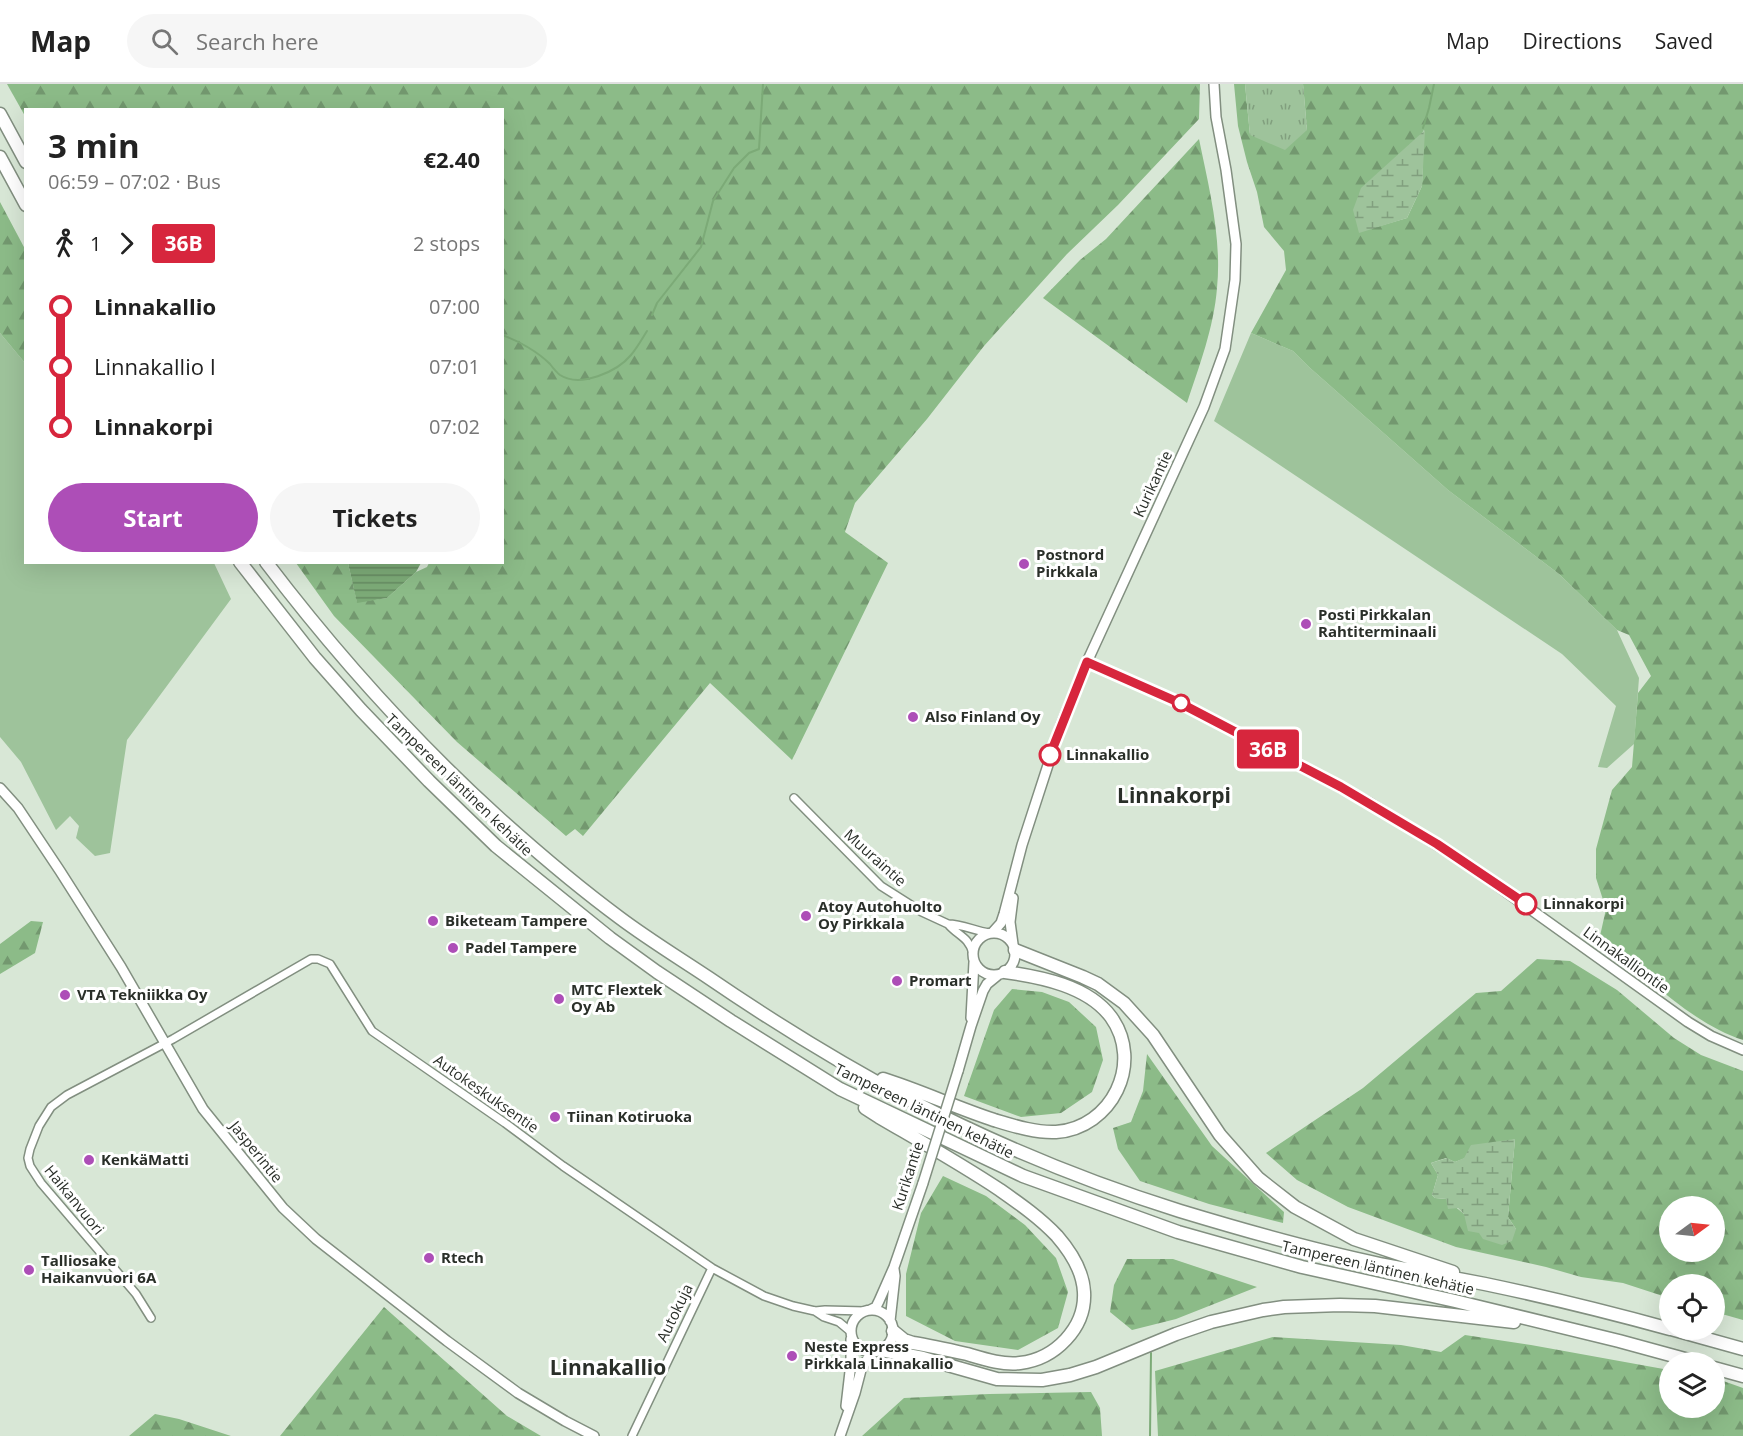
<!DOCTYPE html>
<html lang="en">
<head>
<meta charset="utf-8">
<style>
  :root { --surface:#fff; --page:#f6f6f6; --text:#222; --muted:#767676; --line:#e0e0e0; --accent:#ad4eb7 }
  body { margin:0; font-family:"Open Sans",sans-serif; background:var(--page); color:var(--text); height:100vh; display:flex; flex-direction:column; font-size:22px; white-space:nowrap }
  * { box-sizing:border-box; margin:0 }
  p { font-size:20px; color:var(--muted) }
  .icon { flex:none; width:33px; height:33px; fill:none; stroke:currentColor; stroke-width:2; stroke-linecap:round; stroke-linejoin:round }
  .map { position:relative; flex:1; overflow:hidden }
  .side { position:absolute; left:24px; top:24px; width:480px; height:456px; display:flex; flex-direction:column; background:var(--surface); border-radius:0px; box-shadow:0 6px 24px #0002 }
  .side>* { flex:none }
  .badge { padding:0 12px; border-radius:4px; font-size:21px; line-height:39px }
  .needle { width:39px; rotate:75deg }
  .controls { position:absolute; left:1659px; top:1112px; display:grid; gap:12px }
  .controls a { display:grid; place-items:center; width:66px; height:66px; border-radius:50%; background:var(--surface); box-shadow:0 6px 24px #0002; font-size:30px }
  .map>.badge { position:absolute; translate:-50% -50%; box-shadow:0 0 0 3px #fff }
  .legs { display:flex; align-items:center; gap:9px; height:66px; padding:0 24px; font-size:20px }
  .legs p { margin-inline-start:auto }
  .headline { display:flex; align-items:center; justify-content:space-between; height:102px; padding:0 24px }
  h1 { font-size:33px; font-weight:700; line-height:45px }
  .primary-button { display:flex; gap:12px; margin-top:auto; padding:12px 24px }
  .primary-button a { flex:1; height:69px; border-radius:36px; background:var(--accent); color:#fff; font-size:24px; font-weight:700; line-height:69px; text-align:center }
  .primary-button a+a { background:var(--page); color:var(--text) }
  ul { padding:0 24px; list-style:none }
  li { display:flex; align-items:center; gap:21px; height:60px; font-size:22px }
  li i { display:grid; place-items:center; width:9px; height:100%; margin:0 8px; background:currentColor }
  li i::after { content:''; width:15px; height:15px; margin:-8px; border:4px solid; border-radius:50%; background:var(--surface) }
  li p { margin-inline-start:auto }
  li:first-child i { background:linear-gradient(#0000 50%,currentColor 0) }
  li:last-child i { background:linear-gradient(currentColor 50%,#0000 0) }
  header { display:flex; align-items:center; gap:36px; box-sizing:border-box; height:84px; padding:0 30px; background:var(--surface); border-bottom:2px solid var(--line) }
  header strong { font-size:28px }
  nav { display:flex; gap:33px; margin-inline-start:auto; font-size:21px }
  .search { width:420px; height:54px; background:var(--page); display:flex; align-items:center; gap:15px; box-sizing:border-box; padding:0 21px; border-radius:33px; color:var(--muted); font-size:22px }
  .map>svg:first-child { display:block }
</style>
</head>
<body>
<header>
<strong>Map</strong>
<div class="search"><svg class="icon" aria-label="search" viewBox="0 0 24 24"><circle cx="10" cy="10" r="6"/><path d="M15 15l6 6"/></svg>Search here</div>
<nav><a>Map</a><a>Directions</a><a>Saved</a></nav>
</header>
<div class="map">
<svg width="1743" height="1352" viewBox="0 0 1743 1352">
  <defs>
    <pattern id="forest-firs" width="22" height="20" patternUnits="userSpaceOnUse" patternTransform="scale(1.5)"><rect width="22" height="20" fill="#8cbb88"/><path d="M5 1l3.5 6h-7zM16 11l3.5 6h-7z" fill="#73986f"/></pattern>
    <pattern id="wetland-marsh" width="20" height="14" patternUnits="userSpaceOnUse" patternTransform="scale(1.5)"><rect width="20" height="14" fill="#9ec39b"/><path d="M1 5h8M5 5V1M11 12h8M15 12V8" fill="none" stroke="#819f7e"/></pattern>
    <pattern id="park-tufts" width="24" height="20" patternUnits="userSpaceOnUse" patternTransform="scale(1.5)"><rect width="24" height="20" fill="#9ec39b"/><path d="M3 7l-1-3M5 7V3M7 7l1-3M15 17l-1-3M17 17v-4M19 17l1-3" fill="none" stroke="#819f7e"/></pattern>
    <pattern id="water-rules" width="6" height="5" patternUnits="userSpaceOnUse" patternTransform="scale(1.5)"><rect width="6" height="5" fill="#7caa77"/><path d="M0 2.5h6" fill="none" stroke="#668b62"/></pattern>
  </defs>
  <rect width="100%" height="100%" fill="#d8e7d6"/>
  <!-- grass -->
  <path fill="#9ec39b" d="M 0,249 L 25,279 L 26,478 L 214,479 L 231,515 L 127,656 L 110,769 L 95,772 L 76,754 L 79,742 L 70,732 L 56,746 L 21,678 L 0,653 Z
    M 1251,249 L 1293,267 L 1309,283 L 1448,406 L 1559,490 L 1617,546 L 1639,594 L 1634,660 L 1607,684 L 1598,683 L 1616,622 L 1562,570 L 1214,337 Z"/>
  <!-- forest -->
  <path fill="url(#forest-firs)" fill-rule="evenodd" d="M 7,0 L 1200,0 L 1199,35 L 1118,121 L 1067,170 L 984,262 L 927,335 L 855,419 L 845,448 L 888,479 L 792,676 L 710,599 L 583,752 L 575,745 L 566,752 L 457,658 L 334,532 L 296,479 L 348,479 L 357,518 L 387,514 L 416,488 L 427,483 L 429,479 L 502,478 L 502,26 L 26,26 L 25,32 Z
    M 1234,0 L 1245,0 L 1250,51 L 1307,46 L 1303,0 L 1743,0 L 1743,956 C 1692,940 1640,888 1600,852 L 1606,825 L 1596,794 L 1596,765 L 1612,706 L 1632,683 L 1638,609 L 1651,592 L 1629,551 L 1617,546 L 1559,490 L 1448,406 L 1309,283 L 1293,267 L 1251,249 L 1286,186 L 1284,167 L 1264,143 L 1257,108 L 1247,78 L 1238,42 ZM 1424,46 L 1422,102 L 1407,134 L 1359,148 Z
    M 1199,55 C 1209,104 1222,154 1217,204 C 1214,243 1199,283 1187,319 L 1043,214 L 1080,176 L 1106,155 Z
    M 0,118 L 25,165 L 25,279 L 0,249 Z
    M 31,837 L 43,838 L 35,869 L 0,890 L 0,860 Z
    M 1537,875 L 1570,877 L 1617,906 L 1674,954 L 1701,971 L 1743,987 L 1743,1236 L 1715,1228 L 1714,1200 L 1670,1200 L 1669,1214 L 1623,1199 L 1581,1193 L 1546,1183 L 1456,1163 L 1348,1123 L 1297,1096 L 1266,1069 L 1363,1004 L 1476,909 L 1501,907 ZM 1515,1055 L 1508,1133 L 1516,1145 L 1464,1130 L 1446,1115 L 1435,1114 L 1432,1111 L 1438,1091 L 1431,1079 L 1446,1074 L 1455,1078 ZM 1670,1122 L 1714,1122 L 1714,1167 L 1670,1167 Z
    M 1012,905 L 1042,908 L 1069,918 L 1096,943 L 1103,976 L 1092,1008 L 1061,1029 L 1021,1033 L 964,1012 L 994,926 Z
    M 1147,970 L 1212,1062 L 1284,1128 L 1283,1139 L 1209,1120 L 1140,1097 L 1118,1065 L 1113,1044 L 1131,1038 L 1143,1007 Z
    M 943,1092 L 986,1112 L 1025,1141 L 1056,1174 L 1068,1208 L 1058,1244 L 1018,1266 L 955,1257 L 906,1232 L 906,1190 L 921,1129 Z
    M 1127,1175 L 1173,1175 L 1257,1203 L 1176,1235 L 1132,1246 L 1110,1228 L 1114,1201 Z
    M 384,1223 L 507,1332 L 541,1352 L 280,1352 Z
    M 1465,1251 L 1531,1261 L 1669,1286 L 1670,1323 L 1714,1323 L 1715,1294 L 1743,1304 L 1743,1352 L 1158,1352 L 1155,1287 L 1273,1253 L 1401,1261 L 1441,1268 Z
    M 1091,1308 L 1100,1324 L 1102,1352 L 862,1352 L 904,1314 L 989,1310 Z
    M 155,1330 L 179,1335 L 231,1352 L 129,1352 Z"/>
  <!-- wetland -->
  <path fill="url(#wetland-marsh)" d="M 1425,46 L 1422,102 L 1407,134 L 1359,149 L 1353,126 L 1361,104 Z
    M 1515,1055 L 1508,1133 L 1516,1145 L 1512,1157 L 1502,1161 L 1483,1155 L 1479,1149 L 1468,1147 L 1464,1130 L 1458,1124 L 1448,1125 L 1446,1115 L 1435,1114 L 1432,1111 L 1438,1091 L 1431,1079 L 1447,1074 L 1455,1078 L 1464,1074 L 1471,1061 Z"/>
  <!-- park -->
  <path fill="url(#park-tufts)" d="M 1245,0 L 1303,0 L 1307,46 L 1285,66 L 1250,51 Z"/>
  <!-- water -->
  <path fill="url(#water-rules)" d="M 348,479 L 348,478 L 421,479 L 416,488 L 387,514 L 357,519 Z"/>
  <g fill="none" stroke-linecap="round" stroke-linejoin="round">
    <!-- stream -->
    <path stroke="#7caa77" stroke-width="2" d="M 1423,44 L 1429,24 L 1434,0
      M 652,231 L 657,219 L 701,163 L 713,117 L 734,84 L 749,69 L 759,65 L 763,0
      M 502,251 C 519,257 538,268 550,280 C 553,284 556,288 560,291 C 580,304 617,288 631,271 C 637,264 642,255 647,247
      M 1150,1352 L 1151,1269"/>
    <defs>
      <path id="minor" d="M 794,714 L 881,802 L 922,828 L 948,840 C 962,840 975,847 989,849
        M 948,840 C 958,852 968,852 973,869
        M 815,1227 L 824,1233 L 839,1238 L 851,1248
        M 151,1234 L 136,1210 L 41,1099 L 30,1082 L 28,1074 L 30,1065 L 39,1042 L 51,1023 L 67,1011 L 173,955 L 311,875 L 318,875 L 330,880 L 372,947 L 505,1039 L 563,1082 L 712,1184 L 764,1212 L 793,1222 L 815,1227 L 825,1226 L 865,1227
        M 632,1352 L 712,1184"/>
      <path id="secondary" d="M 1087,578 L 1180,619 L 1370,719 L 1470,782 L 1688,938 L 1711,952 L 1743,966
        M 0,704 L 18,724 L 60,787 L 121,883 L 203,1025 L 283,1124 L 316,1155 L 447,1257 L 518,1309 L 565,1337 L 594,1352
        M973 870a21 21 0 1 1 42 0a21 21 0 1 1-42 0Z
        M 992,849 L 1001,839 L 1004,830 L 1022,761 L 1061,641 L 1087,578 L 1204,323 L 1225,265 L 1235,196 L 1236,160 L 1226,86 L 1216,33 L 1214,0
        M 1013,860 L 1010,838 L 1013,814
        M 971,934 L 974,878
        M 958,987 L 971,942 L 983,907 L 987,900 L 998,891
        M851 1247a21 21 0 1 1 42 0a21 21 0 1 1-42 0Z
        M 870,1226 L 876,1223 L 879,1217 L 894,1183 L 923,1099
        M 890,1237 L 895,1192 L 894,1185
        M 846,1322 L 851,1279 L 851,1255
        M 840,1352 L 855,1309 L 861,1286 L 871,1269"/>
      <path id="motorway" d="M 0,30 L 26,78
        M 0,73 L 26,121
        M 240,478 L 315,574 L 361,626 L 429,697 L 496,762 L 610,854 L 657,888 L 731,937 L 840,1005 L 1023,1092 L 1178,1148 L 1302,1183 L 1455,1217 L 1619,1257 L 1696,1278
        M 266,478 C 336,570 414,657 499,734 C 538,769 578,803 620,834 C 648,855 679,874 709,894 C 772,937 838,978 906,1014 C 993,1059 1087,1098 1180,1127 C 1246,1147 1313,1166 1380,1180 C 1415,1187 1450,1193 1485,1200 C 1547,1213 1608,1228 1670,1245
        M 1015,866 L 1083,893 L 1098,900 L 1124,919 L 1153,951 L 1220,1051 L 1258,1094 L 1295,1123 L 1354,1155 L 1453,1188
        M 883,995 C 921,1007 957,1024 994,1036 C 1014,1042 1036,1049 1056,1048 C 1112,1044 1144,979 1111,933 C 1088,902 1041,893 1005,888
        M 865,1024 L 879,1033 C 920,1057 961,1080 1000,1106 C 1020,1120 1040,1134 1057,1152 C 1070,1167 1083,1187 1084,1208 C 1086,1244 1055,1275 1020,1279 C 1002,1281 984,1275 967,1270 C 949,1266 931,1262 913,1259 L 904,1256 L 893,1247
        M 1671,1245 L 1743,1265
        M 881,1266 L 923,1274 L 997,1295 L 1042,1296 L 1070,1291 L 1096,1283 L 1176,1250 L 1211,1238 L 1263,1226 L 1284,1223 L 1340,1221 L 1375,1222 L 1514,1238
        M 1714,1284 L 1743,1292"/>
    </defs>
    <!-- minor casing -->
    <use href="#minor" stroke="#828f80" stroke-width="10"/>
    <!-- secondary casing -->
    <use href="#secondary" stroke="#828f80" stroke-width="12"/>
    <!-- motorway casing -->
    <use href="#motorway" stroke="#828f80" stroke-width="15"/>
    <!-- minor -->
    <use href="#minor" stroke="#fff" stroke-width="7"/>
    <!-- secondary -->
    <use href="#secondary" stroke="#fff" stroke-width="9"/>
    <!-- motorway -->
    <use href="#motorway" stroke="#fff" stroke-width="12"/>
    <defs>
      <path id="secondary-bridge" d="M 923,1099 L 958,987"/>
    </defs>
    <!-- secondary-bridge casing -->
    <use href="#secondary-bridge" stroke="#828f80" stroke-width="12" stroke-linecap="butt"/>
    <!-- secondary-bridge -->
    <use href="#secondary-bridge" stroke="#fff" stroke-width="9"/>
  </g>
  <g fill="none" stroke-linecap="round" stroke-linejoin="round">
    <defs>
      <path id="line-1" d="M 1050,671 L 1087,578 L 1180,619 L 1341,703 L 1437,760 L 1526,820"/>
    </defs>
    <!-- line-1 casing -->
    <use href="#line-1" stroke="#fff" stroke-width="14"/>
    <!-- line-1 -->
    <use href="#line-1" stroke="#d7263d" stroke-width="9"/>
  </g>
  <!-- markers -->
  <g fill="#ad4eb7" stroke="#fff" stroke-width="2">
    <circle cx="1024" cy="480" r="6"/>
    <circle cx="1306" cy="540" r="6"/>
    <circle cx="913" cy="633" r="6"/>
    <circle cx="806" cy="832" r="6"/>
    <circle cx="433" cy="837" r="6"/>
    <circle cx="453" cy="864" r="6"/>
    <circle cx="897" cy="897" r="6"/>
    <circle cx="65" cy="911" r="6"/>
    <circle cx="559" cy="915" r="6"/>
    <circle cx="555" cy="1033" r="6"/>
    <circle cx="89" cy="1076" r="6"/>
    <circle cx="429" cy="1174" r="6"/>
    <circle cx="29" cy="1186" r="6"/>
    <circle cx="792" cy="1272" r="6"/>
  </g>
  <g fill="#fff" stroke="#d7263d" stroke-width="3">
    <circle cx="1181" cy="619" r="8"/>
    <circle cx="1050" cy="671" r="10"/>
    <circle cx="1526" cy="820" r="10"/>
  </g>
  <g text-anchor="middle" stroke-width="6" stroke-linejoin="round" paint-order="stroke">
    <!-- street labels -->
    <g font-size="15" fill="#2a2f29" stroke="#fff">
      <text transform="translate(1153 400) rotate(-65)" y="5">Kurikantie</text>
      <text transform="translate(459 701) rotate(44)" y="5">Tampereen läntinen kehätie</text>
      <text transform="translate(875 774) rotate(42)" y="5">Muuraintie</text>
      <text transform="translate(1626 876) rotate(36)" y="5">Linnakalliontie</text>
      <text transform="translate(486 1010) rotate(35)" y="5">Autokeskuksentie</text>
      <text transform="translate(924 1027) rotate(26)" y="5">Tampereen läntinen kehätie</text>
      <text transform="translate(256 1068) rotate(51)" y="5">Jasperintie</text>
      <text transform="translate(908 1092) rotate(-72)" y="5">Kurikantie</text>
      <text transform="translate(74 1116) rotate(51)" y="5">Haikanvuori</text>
      <text transform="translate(1378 1184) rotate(13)" y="5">Tampereen läntinen kehätie</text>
      <text transform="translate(675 1229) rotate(-64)" y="5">Autokuja</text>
    </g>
    <!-- poi labels -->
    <g font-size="15" font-weight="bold" fill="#2a2f29" stroke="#fff" text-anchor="start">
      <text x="1036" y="476">Postnord<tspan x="1036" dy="17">Pirkkala</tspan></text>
      <text x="1318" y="536">Posti Pirkkalan<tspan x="1318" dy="17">Rahtiterminaali</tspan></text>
      <text x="925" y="638">Also Finland Oy</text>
      <text x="818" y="828">Atoy Autohuolto<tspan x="818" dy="17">Oy Pirkkala</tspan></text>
      <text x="445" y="842">Biketeam Tampere</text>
      <text x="465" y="869">Padel Tampere</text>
      <text x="909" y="902">Promart</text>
      <text x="571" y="911">MTC Flextek<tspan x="571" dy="17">Oy Ab</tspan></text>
      <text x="77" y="916">VTA Tekniikka Oy</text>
      <text x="567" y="1038">Tiinan Kotiruoka</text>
      <text x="101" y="1081">KenkäMatti</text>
      <text x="441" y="1179">Rtech</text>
      <text x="41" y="1182">Talliosake<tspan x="41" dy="17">Haikanvuori 6A</tspan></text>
      <text x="804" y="1268">Neste Express<tspan x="804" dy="17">Pirkkala Linnakallio</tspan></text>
    </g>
    <!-- stop labels -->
    <g font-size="15" font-weight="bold" fill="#2a2f29" stroke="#fff" text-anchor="start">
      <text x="1066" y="676">Linnakallio</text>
      <text x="1543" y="825">Linnakorpi</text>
    </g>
    <!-- district labels -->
    <g font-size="21" font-weight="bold" fill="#2a2f29" stroke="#fff">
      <text x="1174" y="719">Linnakorpi</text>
      <text x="608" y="1291">Linnakallio</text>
    </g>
  </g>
</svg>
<div class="controls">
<a><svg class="needle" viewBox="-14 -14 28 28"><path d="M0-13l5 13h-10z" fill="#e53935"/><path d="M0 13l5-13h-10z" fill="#767676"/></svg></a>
<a><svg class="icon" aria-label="locate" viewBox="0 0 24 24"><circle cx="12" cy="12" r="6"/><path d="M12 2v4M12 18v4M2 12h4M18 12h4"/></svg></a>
<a><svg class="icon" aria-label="layers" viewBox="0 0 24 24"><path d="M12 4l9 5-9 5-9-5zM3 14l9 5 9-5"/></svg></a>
</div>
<b class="badge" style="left:1268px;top:665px;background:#d7263d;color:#fff">36B</b>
<section class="side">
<div class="headline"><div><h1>3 min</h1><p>06:59 – 07:02 · Bus</p></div><b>€2.40</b></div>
<div class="legs"><svg class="icon" aria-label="walk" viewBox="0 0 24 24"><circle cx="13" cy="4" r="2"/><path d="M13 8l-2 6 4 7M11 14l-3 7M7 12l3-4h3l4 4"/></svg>1<svg class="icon" aria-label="forward" viewBox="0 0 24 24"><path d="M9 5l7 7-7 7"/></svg><b class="badge" style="background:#d7263d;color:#fff">36B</b><p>2 stops</p></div>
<ul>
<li><i style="color:#d7263d"></i><b>Linnakallio</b><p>07:00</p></li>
<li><i style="color:#d7263d"></i><span>Linnakallio I</span><p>07:01</p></li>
<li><i style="color:#d7263d"></i><b>Linnakorpi</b><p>07:02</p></li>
</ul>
<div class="primary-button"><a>Start</a><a>Tickets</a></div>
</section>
</div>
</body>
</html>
